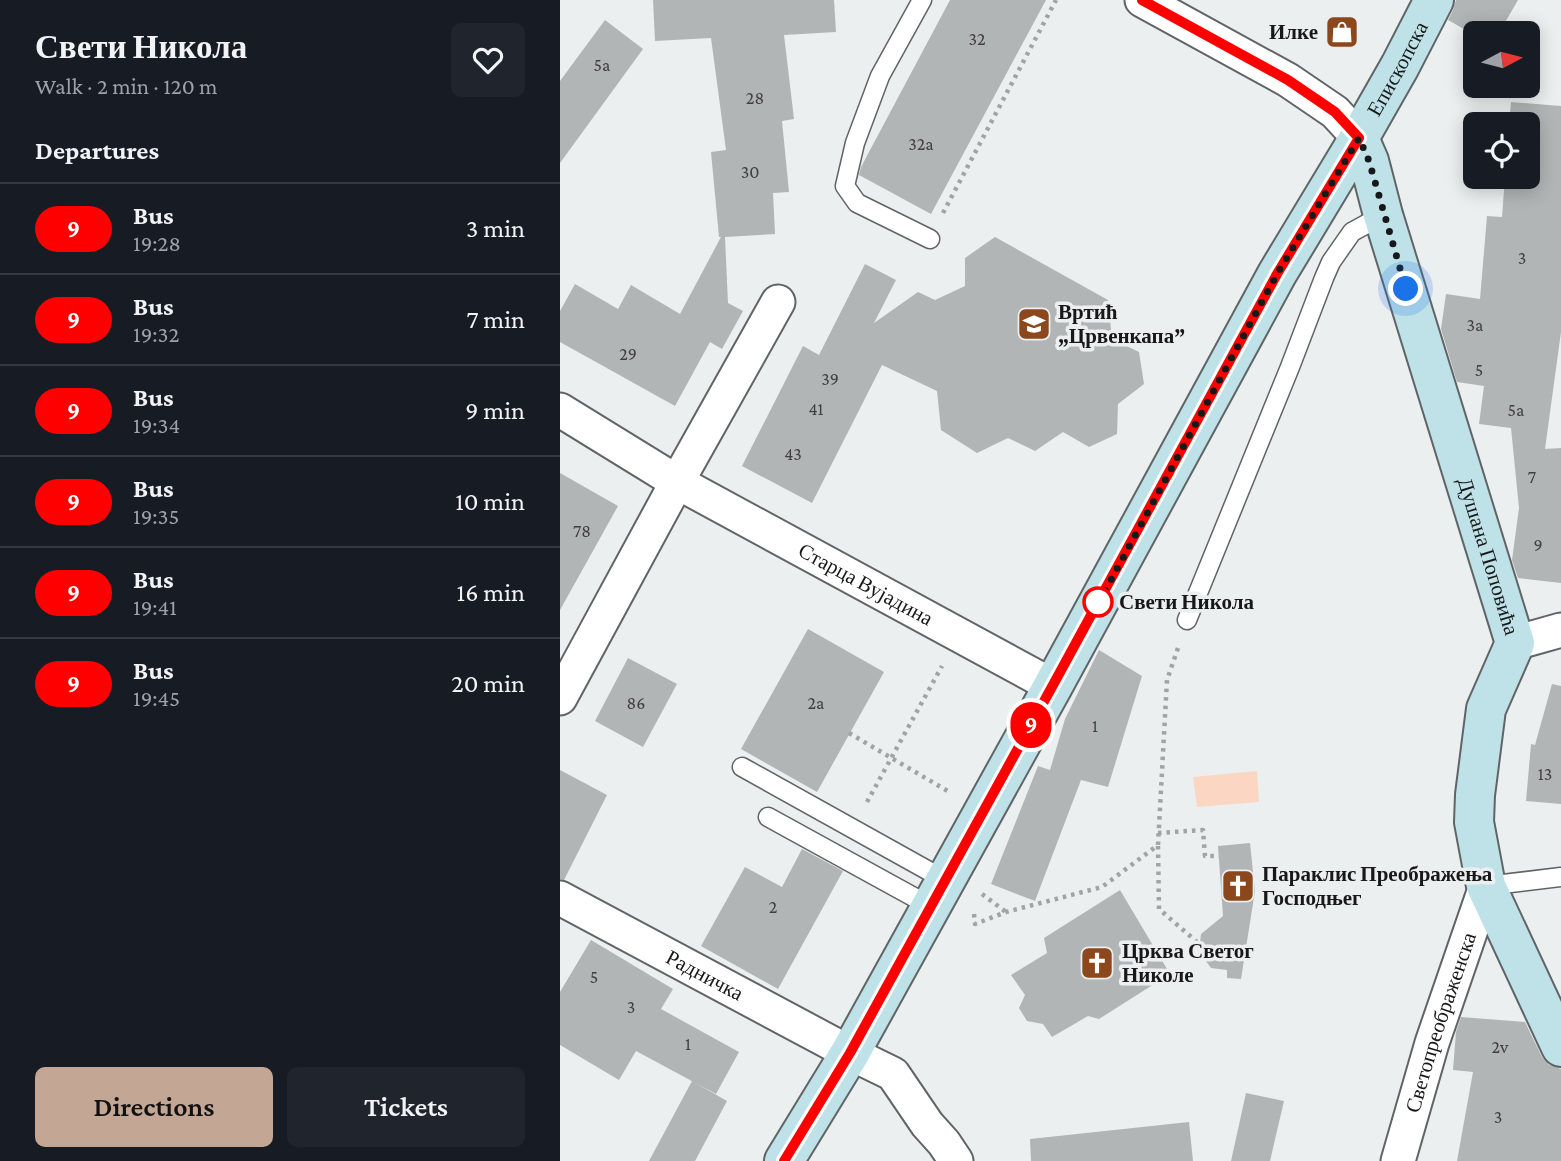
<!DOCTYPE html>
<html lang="en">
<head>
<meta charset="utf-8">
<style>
  :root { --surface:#171b24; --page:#20242c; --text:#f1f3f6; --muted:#9ea1a6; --line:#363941; --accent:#c4a694 }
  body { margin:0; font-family:"Crimson Pro",serif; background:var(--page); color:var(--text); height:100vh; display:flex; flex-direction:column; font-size:26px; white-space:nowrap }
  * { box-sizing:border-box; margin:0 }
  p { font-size:23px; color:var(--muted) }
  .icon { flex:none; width:38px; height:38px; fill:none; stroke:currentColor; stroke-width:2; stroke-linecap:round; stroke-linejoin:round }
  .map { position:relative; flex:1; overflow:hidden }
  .panel { display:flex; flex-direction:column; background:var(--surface); width:560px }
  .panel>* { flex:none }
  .badge { padding:0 14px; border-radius:23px; font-size:24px; line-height:46px }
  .needle { width:46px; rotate:83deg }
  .tools { position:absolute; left:903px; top:21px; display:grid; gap:14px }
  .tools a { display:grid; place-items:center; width:77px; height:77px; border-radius:10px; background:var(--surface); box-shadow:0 4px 18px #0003; font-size:35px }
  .you { position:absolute; width:35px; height:35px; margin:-18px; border:5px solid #fff; border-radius:50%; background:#1a73e8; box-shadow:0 0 0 10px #1a73e833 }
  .map>.badge { position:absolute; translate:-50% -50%; box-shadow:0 0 0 4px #fff }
  h2 { padding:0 35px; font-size:26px; line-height:63px }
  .round { display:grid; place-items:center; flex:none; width:74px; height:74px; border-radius:10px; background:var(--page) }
  .head { display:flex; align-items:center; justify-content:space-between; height:119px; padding:0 35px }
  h1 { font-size:33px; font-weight:600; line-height:52px }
  .action { display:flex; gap:14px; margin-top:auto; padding:14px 35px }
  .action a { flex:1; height:80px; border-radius:10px; background:var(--accent); color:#111; font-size:28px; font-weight:600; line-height:80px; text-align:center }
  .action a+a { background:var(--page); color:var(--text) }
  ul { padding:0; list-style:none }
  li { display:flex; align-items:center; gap:21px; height:91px; padding:0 35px; border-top:2px solid var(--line) }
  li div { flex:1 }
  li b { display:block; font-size:26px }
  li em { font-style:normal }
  li .badge { min-width:77px; font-weight:700; text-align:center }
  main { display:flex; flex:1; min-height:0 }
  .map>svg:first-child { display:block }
</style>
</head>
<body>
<main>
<section class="panel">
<div class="head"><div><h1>Свети Никола</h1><p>Walk · 2 min · 120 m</p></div><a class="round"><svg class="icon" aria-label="heart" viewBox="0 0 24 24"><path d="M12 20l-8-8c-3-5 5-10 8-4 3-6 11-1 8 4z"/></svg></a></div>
<h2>Departures</h2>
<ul>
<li><span class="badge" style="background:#f00;color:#fff">9</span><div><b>Bus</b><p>19:28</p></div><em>3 min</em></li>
<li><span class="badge" style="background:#f00;color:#fff">9</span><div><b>Bus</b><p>19:32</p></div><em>7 min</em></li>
<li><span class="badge" style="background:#f00;color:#fff">9</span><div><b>Bus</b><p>19:34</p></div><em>9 min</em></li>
<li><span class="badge" style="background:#f00;color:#fff">9</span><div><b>Bus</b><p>19:35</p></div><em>10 min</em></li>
<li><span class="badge" style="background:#f00;color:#fff">9</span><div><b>Bus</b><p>19:41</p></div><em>16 min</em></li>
<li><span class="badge" style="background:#f00;color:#fff">9</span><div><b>Bus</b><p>19:45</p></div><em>20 min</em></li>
</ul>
<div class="action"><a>Directions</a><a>Tickets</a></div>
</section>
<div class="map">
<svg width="1001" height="1161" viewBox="0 0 1001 1161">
  <rect width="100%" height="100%" fill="#ebeff0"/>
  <!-- green -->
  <path fill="#fad6c3" d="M 697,771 L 699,802 L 637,807 L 633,777 Z"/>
  <!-- building -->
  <path fill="#b1b5b6" d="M 93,0 L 274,0 L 276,32 L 224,35 L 234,119 L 222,121 L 229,192 L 213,193 L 215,234 L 165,237 L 168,303 L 183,311 L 162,349 L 150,342 L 115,406 L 0,342 L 0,311 L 15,284 L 58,309 L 71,285 L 120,314 L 161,237 L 159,237 L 151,152 L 166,150 L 151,38 L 95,41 Z
    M 390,0 L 486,0 L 371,214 L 299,175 L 301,167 Z
    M 896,0 L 958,0 L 939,33 L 911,33 L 888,20 L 893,10 Z
    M 45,20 L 83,49 L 0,163 L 0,81 Z
    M 951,102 L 1001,106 L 1001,332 L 985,449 L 1001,448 L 1001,583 L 958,578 L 952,560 L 959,508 L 951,428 L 919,424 L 924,386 L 897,382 L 881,329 L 886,294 L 920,299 L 927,216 L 942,217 L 945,177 L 968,177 L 968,124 L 949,124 Z
    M 435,237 L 548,300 L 552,339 L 579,352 L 584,384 L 558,404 L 557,434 L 529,447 L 503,432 L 475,451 L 448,438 L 417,453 L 381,430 L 377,391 L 322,365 L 252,503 L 182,466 L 243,346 L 259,355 L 305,264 L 336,280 L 314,323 L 358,292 L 375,300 L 405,286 L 405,258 Z
    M 0,473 L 58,506 L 0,610 Z
    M 248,629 L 324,672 L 257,792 L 181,749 Z
    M 539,650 L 582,676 L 548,787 L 521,780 L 475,901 L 431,884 L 478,766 L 490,770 L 505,719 Z
    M 68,658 L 117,684 L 83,747 L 35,721 Z
    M 992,684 L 1001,686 L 1001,804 L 966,801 L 971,744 L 975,745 Z
    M 0,770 L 47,795 L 4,880 L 0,879 Z
    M 690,843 L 695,891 L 681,979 L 667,978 L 667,970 L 651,968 L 639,952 L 641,934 L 663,916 L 658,846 Z
    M 242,849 L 283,871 L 218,989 L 141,946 L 185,867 L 222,887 Z
    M 560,890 L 610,974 L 539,1019 L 528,1016 L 492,1037 L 483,1024 L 467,1021 L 459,1008 L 465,995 L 451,975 L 487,953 L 484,938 Z
    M 31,940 L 113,989 L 101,1009 L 179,1052 L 156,1094 L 76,1051 L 59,1080 L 0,1045 L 0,992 Z
    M 901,1017 L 965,1022 L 982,1057 L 989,1065 L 1001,1069 L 1001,1161 L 897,1161 L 913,1072 L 893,1070 L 896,1032 Z
    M 132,1081 L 167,1101 L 135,1161 L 89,1161 Z
    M 686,1093 L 724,1101 L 710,1161 L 671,1161 Z
    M 629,1122 L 633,1161 L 471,1161 L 470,1139 Z"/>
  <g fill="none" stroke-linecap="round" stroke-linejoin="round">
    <defs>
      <path id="lane" d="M 362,0 L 320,76 L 295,143 L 285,186 L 297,203 L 370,239
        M 627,620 L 730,367 L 764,278 L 771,262 L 792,232 L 823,215
        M 182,767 L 385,880
        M 208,817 L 370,906
        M 926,886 L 1001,877"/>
      <g id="street">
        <path d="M 582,0 L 728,80 L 775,112 L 799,138"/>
        <path id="s1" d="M 0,410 L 117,482 L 493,686"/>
        <path d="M 955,643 L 1001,630"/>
        <path d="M 0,698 L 117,482 L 218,302"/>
        <path id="s2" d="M 0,898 L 290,1053 L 333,1074 L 367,1124 L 384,1143 L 396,1161"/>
        <path id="s3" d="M 838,1161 L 872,1043 L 926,886"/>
      </g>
      <g id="secondary">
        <path id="s4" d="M 799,138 L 809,161 L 823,215 L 955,643 L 926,709 L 915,795 L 914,822 L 926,886 L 1001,1047"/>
        <path id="s5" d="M 224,1161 L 290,1053 L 493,686 L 717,274 L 799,138 L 840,66 L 874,0"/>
      </g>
    </defs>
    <!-- lane casing -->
    <use href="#lane" stroke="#606465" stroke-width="21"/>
    <!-- street casing -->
    <use href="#street" stroke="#606465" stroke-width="37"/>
    <!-- secondary casing -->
    <use href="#secondary" stroke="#606465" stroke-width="42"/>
    <!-- path -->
    <path stroke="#a1a4a5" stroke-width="4.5" stroke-dasharray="3.5 5" stroke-linecap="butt" d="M 383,213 L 496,0
      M 289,733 L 391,793
      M 307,802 L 382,666
      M 598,833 L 643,830 L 645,856 L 659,856
      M 598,846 L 599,909 L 637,942
      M 422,894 L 446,912
      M 414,914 L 415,924 L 446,912 L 542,887 L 598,845 L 607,680 L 619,645"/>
    <!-- lane -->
    <use href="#lane" stroke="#fff" stroke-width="18"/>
    <!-- street -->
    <use href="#street" stroke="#fff" stroke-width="33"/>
    <!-- secondary -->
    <use href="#secondary" stroke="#bfe2e8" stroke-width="38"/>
  </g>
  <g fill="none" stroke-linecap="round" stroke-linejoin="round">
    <defs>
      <path id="line" d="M 224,1161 L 290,1053 L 493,685 L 717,274 L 799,138 L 775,112 L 728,80 L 582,0"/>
    </defs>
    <!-- line casing -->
    <use href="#line" stroke="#fff" stroke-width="16"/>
    <!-- line -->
    <use href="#line" stroke="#f00" stroke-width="10"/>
    <!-- walk -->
    <path stroke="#171819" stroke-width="7" stroke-dasharray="0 12.6" d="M 538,602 L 533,613 L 717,274 L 799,138 L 809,161 L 846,289"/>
  </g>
  <!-- icons -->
  <defs>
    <symbol id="shop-square" viewBox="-11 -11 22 22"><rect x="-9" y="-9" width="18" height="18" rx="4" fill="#8c481c" stroke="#ebeff0"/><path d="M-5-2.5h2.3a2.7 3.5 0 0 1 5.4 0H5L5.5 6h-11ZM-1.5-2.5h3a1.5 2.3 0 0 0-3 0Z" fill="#fff"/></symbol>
    <symbol id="school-square" viewBox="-11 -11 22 22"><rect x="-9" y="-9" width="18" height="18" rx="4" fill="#8c481c" stroke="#ebeff0"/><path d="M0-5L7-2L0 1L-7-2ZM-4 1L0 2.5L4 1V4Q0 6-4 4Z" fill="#fff"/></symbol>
    <symbol id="church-square" viewBox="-11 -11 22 22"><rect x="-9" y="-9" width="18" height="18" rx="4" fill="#8c481c" stroke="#ebeff0"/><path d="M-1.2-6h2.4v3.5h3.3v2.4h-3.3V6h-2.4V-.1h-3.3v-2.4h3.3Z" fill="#fff"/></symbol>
  </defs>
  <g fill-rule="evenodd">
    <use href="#shop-square" x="763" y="13" width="38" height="38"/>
    <use href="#school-square" x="455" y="305" width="38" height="38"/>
    <use href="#church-square" x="659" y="867" width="38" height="38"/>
    <use href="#church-square" x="518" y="944" width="38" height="38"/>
  </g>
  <!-- markers -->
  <circle fill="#fff" stroke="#f00" stroke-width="3.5" cx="538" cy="602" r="14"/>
  <g text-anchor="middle" stroke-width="7" stroke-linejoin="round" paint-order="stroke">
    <!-- number labels -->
    <g font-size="18" fill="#3e3f40">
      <text x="417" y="45">32</text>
      <text x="42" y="71">5a</text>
      <text x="195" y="104">28</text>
      <text x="361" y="150">32a</text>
      <text x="190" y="178">30</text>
      <text x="962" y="264">3</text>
      <text x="915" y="331">3a</text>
      <text x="68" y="360">29</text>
      <text x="919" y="376">5</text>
      <text x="270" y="385">39</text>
      <text x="256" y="415">41</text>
      <text x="956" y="416">5a</text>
      <text x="233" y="460">43</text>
      <text x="972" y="483">7</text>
      <text x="22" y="537">78</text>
      <text x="978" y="551">9</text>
      <text x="76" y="709">86</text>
      <text x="256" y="709">2a</text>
      <text x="535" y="732">1</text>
      <text x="985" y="780">13</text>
      <text x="213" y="913">2</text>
      <text x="34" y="983">5</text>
      <text x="71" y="1013">3</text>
      <text x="128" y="1050">1</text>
      <text x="940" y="1053">2v</text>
      <text x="938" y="1123">3</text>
    </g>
    <!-- poi labels -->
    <g font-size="21" font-weight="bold" fill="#171819" stroke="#ebeff0" text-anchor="start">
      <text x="758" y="39" text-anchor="end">Илке</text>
      <text x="498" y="319">Вртић<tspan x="498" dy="24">„Црвенкапа”</tspan></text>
      <text x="702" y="881">Параклис Преображења<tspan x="702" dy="24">Господњег</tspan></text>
      <text x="562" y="958">Црква Светог<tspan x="562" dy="24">Николе</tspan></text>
    </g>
    <!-- street labels -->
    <g font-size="21" fill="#171819" stroke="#ebeff0">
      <text dy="7" stroke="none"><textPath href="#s5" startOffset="1253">Епископска</textPath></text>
      <text dy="7" stroke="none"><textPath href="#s4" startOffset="438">Душана Поповића</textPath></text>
      <text dy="7" stroke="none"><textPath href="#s1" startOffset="352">Старца Вујадина</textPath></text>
      <text dy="7" stroke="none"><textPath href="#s2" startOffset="164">Радничка</textPath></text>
      <text dy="7" stroke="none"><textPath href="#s3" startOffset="145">Светопреображенска</textPath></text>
    </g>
    <!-- stop labels -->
    <g font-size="21" font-weight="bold" fill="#171819" stroke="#ebeff0" text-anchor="start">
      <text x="559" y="609">Свети Никола</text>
    </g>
  </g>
</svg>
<div class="tools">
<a><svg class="needle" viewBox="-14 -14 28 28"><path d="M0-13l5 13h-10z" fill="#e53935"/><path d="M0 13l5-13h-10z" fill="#9ea1a6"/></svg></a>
<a><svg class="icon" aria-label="locate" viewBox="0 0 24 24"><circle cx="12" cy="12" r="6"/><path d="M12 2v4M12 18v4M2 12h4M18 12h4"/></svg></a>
</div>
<div class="you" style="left:846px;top:289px"></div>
<b class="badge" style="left:471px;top:725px;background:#f00;color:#fff">9</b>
</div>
</main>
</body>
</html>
